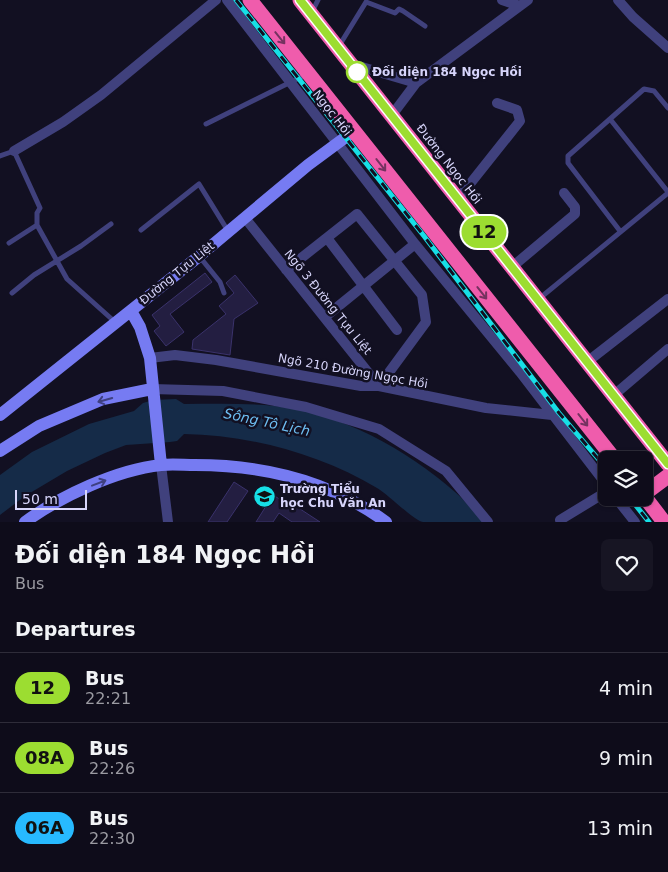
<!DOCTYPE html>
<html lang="en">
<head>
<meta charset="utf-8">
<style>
  :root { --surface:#0e0c1a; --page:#171523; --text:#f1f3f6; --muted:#9b9ba2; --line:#2e2c39 }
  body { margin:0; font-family:"DejaVu Sans",sans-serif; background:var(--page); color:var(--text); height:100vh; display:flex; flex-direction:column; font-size:19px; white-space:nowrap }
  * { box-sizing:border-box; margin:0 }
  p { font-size:16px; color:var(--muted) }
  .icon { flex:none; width:28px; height:28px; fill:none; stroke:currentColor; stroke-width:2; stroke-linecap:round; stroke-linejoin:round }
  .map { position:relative; height:522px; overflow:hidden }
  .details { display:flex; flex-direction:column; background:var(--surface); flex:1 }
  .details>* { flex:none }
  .badge { padding:0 10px; border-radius:16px; font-size:18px; line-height:32px }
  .controls { position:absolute; left:598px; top:451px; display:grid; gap:10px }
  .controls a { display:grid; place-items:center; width:55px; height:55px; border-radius:8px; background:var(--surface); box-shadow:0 1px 4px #0004,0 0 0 1px var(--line); font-size:25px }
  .scale { position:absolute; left:15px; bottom:12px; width:72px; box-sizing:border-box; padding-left:5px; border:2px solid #d7d5fb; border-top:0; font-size:14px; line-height:18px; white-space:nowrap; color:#d7d5fb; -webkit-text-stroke:4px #121022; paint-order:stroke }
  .map>.badge { position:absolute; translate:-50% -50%; box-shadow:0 0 0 2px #fff }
  h2 { padding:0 15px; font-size:19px; line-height:45px }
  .round { display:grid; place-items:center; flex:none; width:52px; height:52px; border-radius:8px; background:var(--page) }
  .head { display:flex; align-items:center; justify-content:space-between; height:85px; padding:0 15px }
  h1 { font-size:24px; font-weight:700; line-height:38px }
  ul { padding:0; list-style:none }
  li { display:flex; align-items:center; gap:15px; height:70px; padding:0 15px; border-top:1px solid var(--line) }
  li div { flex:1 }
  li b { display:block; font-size:19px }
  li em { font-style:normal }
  li .badge { min-width:55px; font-weight:700; text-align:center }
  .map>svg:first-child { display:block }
</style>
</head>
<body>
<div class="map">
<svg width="668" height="522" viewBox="0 0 668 522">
  <rect width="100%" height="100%" fill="#121022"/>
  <!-- water -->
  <path fill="#152b48" d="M 176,399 L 184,404 C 214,404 245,403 275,406 C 341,413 406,449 455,492 C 466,501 474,513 484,522 C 468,522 438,522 423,522 C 413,520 389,495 377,488 C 320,454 250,435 184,434 L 177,441 L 170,442 L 126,445 L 105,453 L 67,471 L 25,496 L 0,515 L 0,475 L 32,452 L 89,424 L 134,411 L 143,403 L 153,400 Z"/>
  <!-- building -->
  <path fill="#231e41" stroke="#3a326b" d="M 205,273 L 212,282 L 170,314 L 184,332 L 166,346 L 154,331 L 160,326 L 152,315 Z
    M 235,275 L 258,303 L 234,319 L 230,355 L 192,349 L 193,340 L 226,314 L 219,306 L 234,293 L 226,283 Z
    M 234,482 L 248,491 L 227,522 L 208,522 Z
    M 273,495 L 289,505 L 291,503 L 320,522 L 292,522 L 279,513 L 273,522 L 256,522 Z"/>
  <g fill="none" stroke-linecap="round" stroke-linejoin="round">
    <!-- lane -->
    <path stroke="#40417d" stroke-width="5" d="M 312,12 L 318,0
      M 339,46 L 366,2 L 395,13 L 399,9 L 403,11 L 425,26
      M 610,119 L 668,192
      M 206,124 L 305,75
      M 0,156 L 14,151 L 40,208 L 37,213 L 37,225 L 67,279 L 115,322
      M 141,230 L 199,184 L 228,231
      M 620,231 L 568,163 L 568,156 L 644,89 L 654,91 L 668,108
      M 9,243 L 37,225
      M 199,256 L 220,282 L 224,293
      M 12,293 L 34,275 L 81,246 L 111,224
      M 540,298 L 668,193"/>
    <!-- street -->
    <path stroke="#40417d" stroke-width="10" d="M 227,0 L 415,244 L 520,372 L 606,484
      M 502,0 L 520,6
      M 618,0 L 633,17 L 668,48
      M 351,62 L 355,65 L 416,83
      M 392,115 L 416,83 L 528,0
      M 14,151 L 63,122 L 101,95 L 216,0
      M 458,199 L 520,121 L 517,110 L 497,103
      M 245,218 C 290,274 335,330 379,386 L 426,322 L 422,295 L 357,214 L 286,270
      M 327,238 L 397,330
      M 512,267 L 575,214 L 575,207 L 564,193
      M 325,317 L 415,244
      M 150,358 L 175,355 L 216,360 L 361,386 L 379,386 L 486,408 L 552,415
      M 587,362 L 668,299
      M 152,389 L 223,391 L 306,407 L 379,429 L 446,471 L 488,522
      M 614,395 L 668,349
      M 161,465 L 168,522
      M 616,498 L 635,522
      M 560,520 L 606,492"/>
    <!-- secondary -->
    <path stroke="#767bf2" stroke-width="12" d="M 131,311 L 140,327 L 150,358 L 161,465
      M 0,415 L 198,257 L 308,165 L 354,131
      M 0,451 L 39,426 L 103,399 L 152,389
      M 25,522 C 61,496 116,470 161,465 C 172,464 184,465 195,465 C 264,465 330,481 386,522"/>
    <!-- highway -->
    <path stroke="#ef5cac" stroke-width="15" d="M 250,0 L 615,460
      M 300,0 L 668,464
      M 644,494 L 668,476
      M 644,496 L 664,522"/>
    <defs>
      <path id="rail" d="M 236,0 L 424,236 L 559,413 L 606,468
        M 630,498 L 649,522"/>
    </defs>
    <!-- rail casing -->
    <use href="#rail" stroke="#16dfe6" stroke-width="5"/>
    <!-- rail -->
    <use href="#rail" stroke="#121022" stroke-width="3" stroke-dasharray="9" stroke-linecap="butt"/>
  </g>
  <!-- one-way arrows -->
  <defs><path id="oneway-shaft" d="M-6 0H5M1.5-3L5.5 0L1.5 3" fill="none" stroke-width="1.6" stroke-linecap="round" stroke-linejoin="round" transform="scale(1.25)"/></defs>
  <g stroke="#753260">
    <use href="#oneway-shaft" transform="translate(280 38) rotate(51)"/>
    <use href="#oneway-shaft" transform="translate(381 165) rotate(52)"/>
    <use href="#oneway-shaft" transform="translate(482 293) rotate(52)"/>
    <use href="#oneway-shaft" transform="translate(583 420) rotate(52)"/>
  </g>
  <g stroke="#3f4080">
    <use href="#oneway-shaft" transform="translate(105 400) rotate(164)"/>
    <use href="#oneway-shaft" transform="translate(99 483) rotate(-21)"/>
  </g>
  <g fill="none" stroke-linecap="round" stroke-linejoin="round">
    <defs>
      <path id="line" d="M 300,0 L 668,464"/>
    </defs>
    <!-- line casing -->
    <use href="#line" stroke="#fff" stroke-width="11"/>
    <!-- line -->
    <use href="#line" stroke="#9cdd31" stroke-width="8"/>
  </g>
  <!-- icons -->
  <defs>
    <symbol id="school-disc" viewBox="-11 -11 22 22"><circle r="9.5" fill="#16dfe6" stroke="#121022"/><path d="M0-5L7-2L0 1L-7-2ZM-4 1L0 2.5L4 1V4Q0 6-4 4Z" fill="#111"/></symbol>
  </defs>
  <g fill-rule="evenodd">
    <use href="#school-disc" x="252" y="484" width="25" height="25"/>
  </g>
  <!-- markers -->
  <circle fill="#fff" stroke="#9cdd31" stroke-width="2.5" cx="357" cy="72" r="10"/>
  <g text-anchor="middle" stroke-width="5" stroke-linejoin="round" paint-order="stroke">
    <!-- stop labels -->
    <g font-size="12" font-weight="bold" fill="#d7d5fb" stroke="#121022" text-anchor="start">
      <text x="372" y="76">Đối diện 184 Ngọc Hồi</text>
    </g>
    <!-- street labels -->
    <g font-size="12" fill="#d7d5fb" stroke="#121022">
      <text transform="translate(332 113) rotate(52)" y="4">Ngọc Hồi</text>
      <text transform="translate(449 164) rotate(52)" y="4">Đường Ngọc Hồi</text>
      <text transform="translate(177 273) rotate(-39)" y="4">Đường Tựu Liệt</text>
      <text transform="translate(328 302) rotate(51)" y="4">Ngõ 3 Đường Tựu Liệt</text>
      <text transform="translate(353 371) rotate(10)" y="4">Ngõ 210 Đường Ngọc Hồi</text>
    </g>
    <!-- poi labels -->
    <g font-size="12" font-weight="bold" fill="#d7d5fb" stroke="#121022" text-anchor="start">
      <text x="280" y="493">Trường Tiểu<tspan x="280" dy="14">học Chu Văn An</tspan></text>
    </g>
    <!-- water labels -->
    <g font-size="14" font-style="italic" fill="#6dbdf1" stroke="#121022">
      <text transform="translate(267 422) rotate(12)" y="5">Sông Tô Lịch</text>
    </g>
  </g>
</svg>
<div class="controls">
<a><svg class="icon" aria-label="layers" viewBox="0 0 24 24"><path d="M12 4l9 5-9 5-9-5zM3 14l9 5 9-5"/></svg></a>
</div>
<div class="scale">50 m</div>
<b class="badge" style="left:484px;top:232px;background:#9cdd31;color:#111">12</b>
</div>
<section class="details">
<div class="head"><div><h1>Đối diện 184 Ngọc Hồi</h1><p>Bus</p></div><a class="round"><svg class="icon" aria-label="heart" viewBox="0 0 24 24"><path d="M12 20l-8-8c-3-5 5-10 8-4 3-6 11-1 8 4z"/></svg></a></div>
<h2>Departures</h2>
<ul>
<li><span class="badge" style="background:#9cdd31;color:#111">12</span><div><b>Bus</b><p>22:21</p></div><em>4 min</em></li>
<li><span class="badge" style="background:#9cdd31;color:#111">08A</span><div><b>Bus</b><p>22:26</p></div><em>9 min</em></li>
<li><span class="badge" style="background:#27baff;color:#111">06A</span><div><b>Bus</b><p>22:30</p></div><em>13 min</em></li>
</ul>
</section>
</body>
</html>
